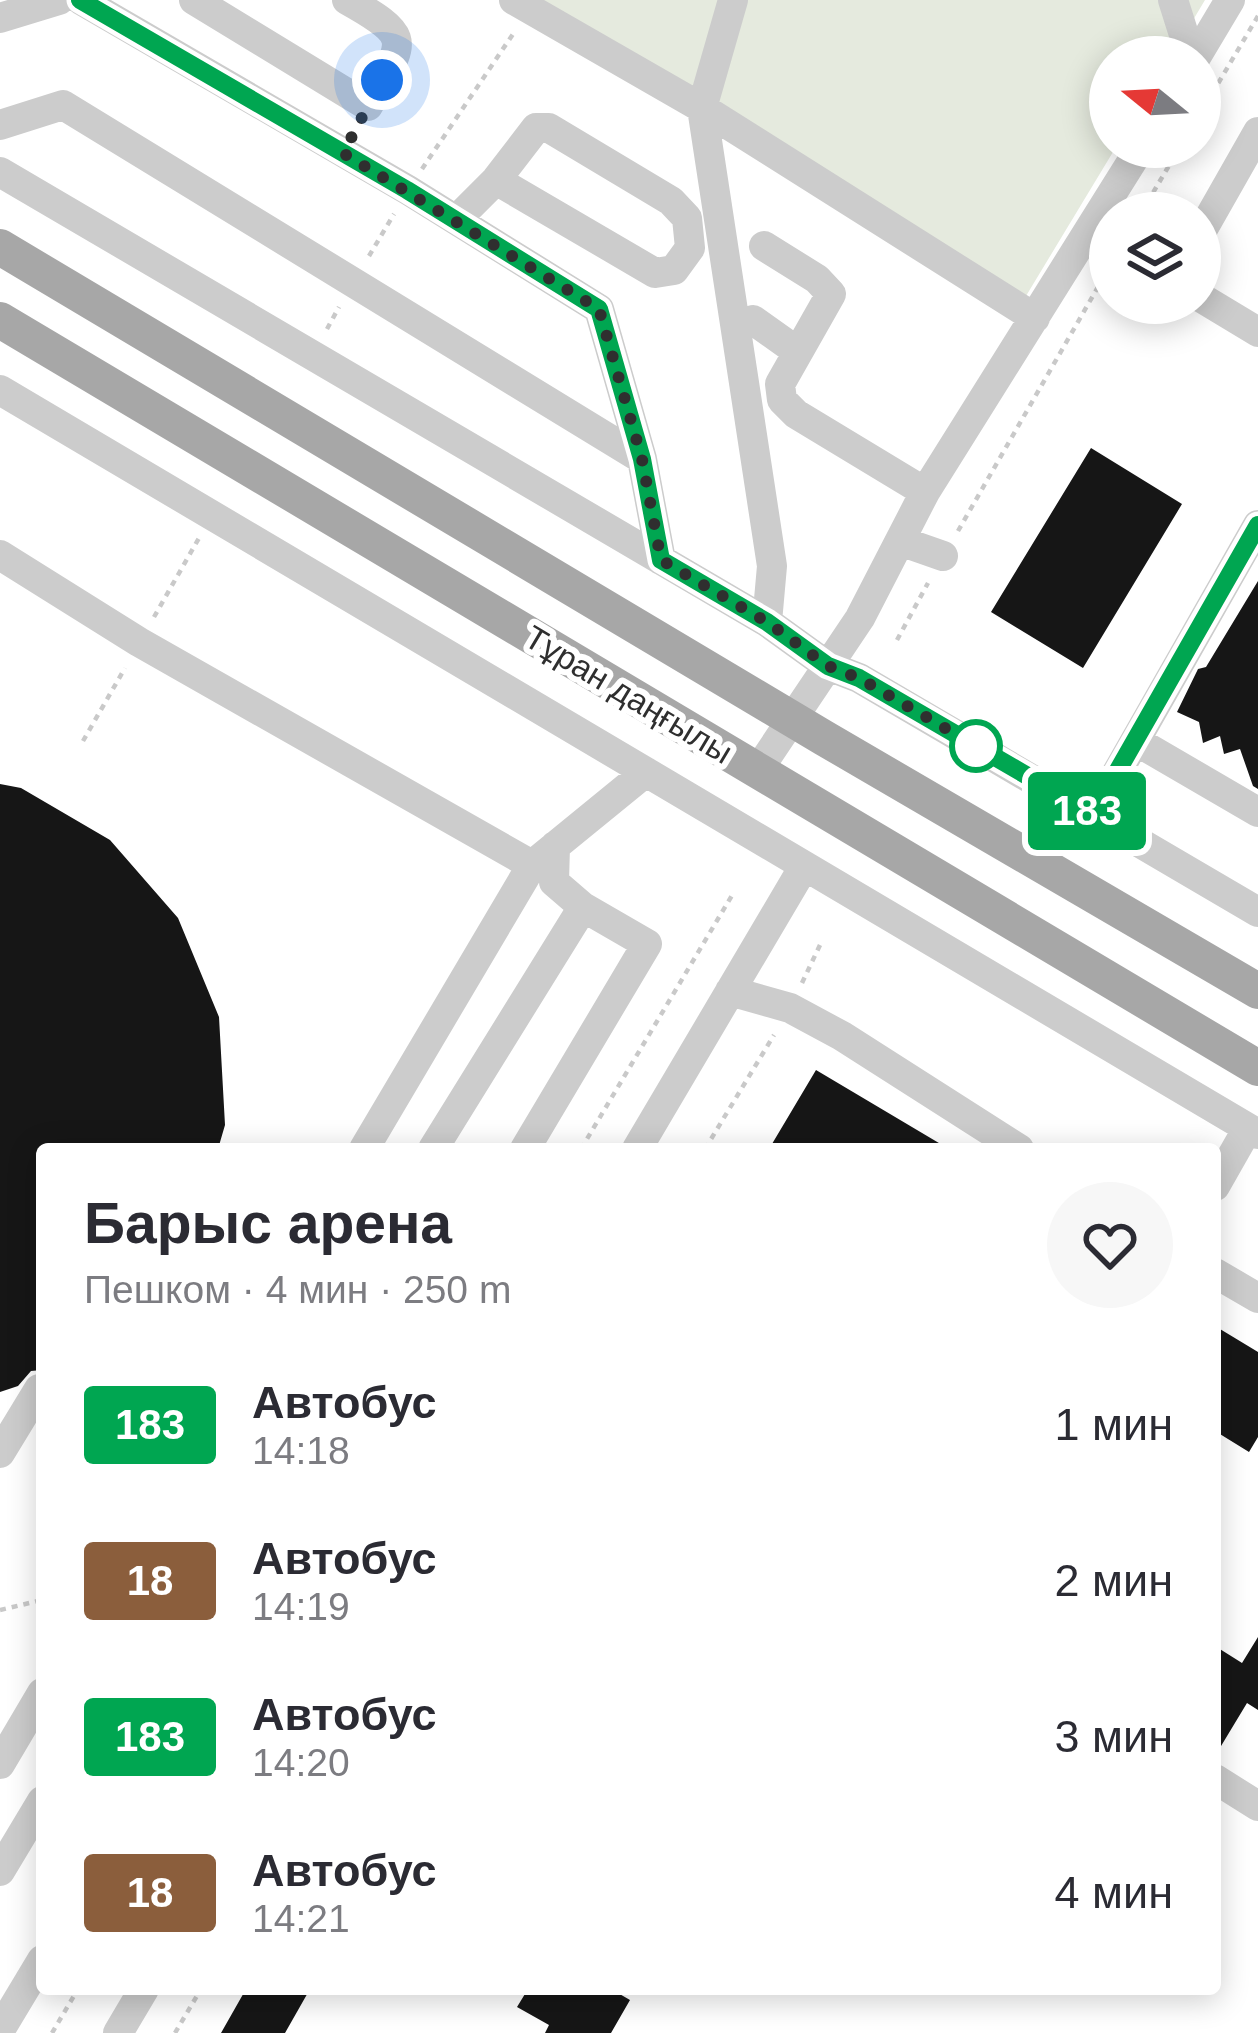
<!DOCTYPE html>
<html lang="ru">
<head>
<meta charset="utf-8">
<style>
  :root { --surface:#fff; --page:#f7f7f7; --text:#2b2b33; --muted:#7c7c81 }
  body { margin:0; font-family:Helvetica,sans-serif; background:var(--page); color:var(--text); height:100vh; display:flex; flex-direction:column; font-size:45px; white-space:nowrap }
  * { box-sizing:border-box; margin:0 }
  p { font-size:39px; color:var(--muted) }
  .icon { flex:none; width:66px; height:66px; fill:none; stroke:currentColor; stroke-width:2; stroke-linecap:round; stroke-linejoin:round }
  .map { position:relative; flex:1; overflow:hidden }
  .side { position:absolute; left:36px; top:1143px; width:1185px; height:852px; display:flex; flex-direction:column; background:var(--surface); border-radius:12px; box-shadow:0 6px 30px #0003 }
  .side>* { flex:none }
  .badge { padding:0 24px; border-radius:9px; font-size:42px; line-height:78px }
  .needle { width:78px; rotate:288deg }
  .controls { position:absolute; left:1089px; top:36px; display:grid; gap:24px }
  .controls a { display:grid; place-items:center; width:132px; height:132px; border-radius:50%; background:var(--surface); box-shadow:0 6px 30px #0003; font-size:60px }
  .you { position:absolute; width:60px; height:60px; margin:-30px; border:9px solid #fff; border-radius:50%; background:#1a73e8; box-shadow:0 0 0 18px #1a73e833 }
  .map>.badge { position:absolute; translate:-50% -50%; box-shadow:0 0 0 6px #fff }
  .round { display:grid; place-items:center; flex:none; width:126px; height:126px; border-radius:63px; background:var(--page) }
  .head { display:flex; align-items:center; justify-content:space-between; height:204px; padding:0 48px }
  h1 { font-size:57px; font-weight:600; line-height:90px }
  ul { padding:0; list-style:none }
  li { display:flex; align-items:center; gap:36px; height:156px; padding:0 48px }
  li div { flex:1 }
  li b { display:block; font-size:45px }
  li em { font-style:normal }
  li .badge { min-width:132px; font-weight:700; text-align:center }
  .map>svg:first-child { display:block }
</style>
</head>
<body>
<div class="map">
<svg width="1258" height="2033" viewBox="0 0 1258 2033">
  <rect width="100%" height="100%" fill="#fff"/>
  <!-- green -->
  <path fill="#e5eade" d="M 541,0 L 1205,0 L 1171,57 L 1110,57 L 1110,147 L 1116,147 L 1026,296 Z"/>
  <!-- building -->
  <path fill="#161616" d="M 1091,448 L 1182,504 L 1083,668 L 991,612 Z
    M 1258,581 L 1258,789 L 1253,786 L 1240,749 L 1224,754 L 1220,736 L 1203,743 L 1199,722 L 1177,712 L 1198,669 L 1206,667 Z
    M 0,784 L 21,788 L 110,840 L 178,918 L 219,1017 L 225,1125 L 218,1149 L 42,1149 L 42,1370 L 31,1371 L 18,1386 L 0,1392 Z
    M 816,1070 L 949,1149 L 769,1149 Z
    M 1215,1326 L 1258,1352 L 1258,1437 L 1249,1452 L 1215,1431 Z
    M 1258,1637 L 1258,1710 L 1247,1703 L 1215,1756 L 1215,1646 L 1242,1663 Z
    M 246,1989 L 310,1989 L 285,2033 L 221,2033 Z
    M 528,1989 L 611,1989 L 630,2000 L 611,2033 L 545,2033 L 549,2025 L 517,2007 Z"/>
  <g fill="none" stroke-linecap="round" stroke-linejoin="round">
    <!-- path -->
    <path stroke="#c9c9c9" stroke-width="4.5" stroke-dasharray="6 6" stroke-linecap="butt" d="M 1200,114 L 1258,16
      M 422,169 L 513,34
      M 1141,213 L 1180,147
      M 369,256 L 394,214
      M 327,329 L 339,307
      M 958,531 L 1110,266
      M 154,617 L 199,538
      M 897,640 L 928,583
      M 83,741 L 125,668
      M 802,983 L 820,945
      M 581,1149 L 734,892
      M 705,1149 L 774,1035
      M 0,1610 L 42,1600
      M 52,2033 L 78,1989
      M 175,2033 L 201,1989"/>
    <!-- minor -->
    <path stroke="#ccc" stroke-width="30" d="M 81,0 L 408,190 L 599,309 L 642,459
      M 194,0 L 368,106 C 403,41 417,39 347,0
      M 514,0 L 702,108 L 1035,318
      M 733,0 L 702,108 L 772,566 L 767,622
      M 1173,0 L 1191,57
      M 0,18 L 59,0
      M 1196,57 L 1230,0
      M 0,125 L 63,105 L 642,459 L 661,560
      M 0,172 L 767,622 L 828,666 L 859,678 L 1258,912
      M 456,220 L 496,180 L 536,128 L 549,128 L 671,201 L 687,218 L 690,248 L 674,270 L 655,273 L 496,180
      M 1200,234 L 1258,132
      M 764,246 L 817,279 L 831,294 L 780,384 L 782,400 L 796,414 L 925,492
      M 1200,297 L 1258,332
      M 753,320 L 798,352
      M 0,390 L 1258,1134
      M 903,542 L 943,556
      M 0,555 L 139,642 L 532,865 L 646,772
      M 1136,741 L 1258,812
      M 758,770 L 860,618 L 925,492 L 1141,147
      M 1093,815 L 1258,525
      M 730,991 L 790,1008 L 842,1036 L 1019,1149
      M 364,1149 L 532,865
      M 433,1149 L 583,907
      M 525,1149 L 647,944 L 583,907 L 554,882 L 555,846
      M 637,1149 L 803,868
      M 1215,1186 L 1248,1128
      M 1215,1273 L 1258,1298
      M 0,1453 L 39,1389
      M 0,1764 L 42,1693
      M 1215,1779 L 1258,1806
      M 0,1871 L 42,1801
      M 0,2030 L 42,1960
      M 118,2033 L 144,1989"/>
    <!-- major -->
    <path stroke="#a7a7a7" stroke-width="36" d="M 0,247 L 824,738 L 1258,991
      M 0,320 L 1258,1068"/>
  </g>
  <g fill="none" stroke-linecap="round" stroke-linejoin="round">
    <defs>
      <path id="line" d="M 80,0 L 407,190 L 599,309 L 642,459 L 661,560 L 767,622 L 828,666 L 859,678 L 1093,814 L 1258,525"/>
    </defs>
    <!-- line casing -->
    <use href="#line" stroke="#fff" stroke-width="27"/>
    <!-- line -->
    <use href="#line" stroke="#00a651" stroke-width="18"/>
    <!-- walk -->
    <path stroke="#2f2f2f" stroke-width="12" stroke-dasharray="0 21.6" d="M 382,80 L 343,153 L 599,309 L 642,459 L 661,560 L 767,622 L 828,666 L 859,678 L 976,746"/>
  </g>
  <!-- markers -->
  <circle fill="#fff" stroke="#00a651" stroke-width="6" cx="976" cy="746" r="24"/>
  <g text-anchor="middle" stroke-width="12" stroke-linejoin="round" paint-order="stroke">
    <!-- street labels -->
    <g font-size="33" fill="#2f2f2f" stroke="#fff">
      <text transform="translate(629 694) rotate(31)" y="12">Тұран даңғылы</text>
    </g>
  </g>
</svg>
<div class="controls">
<a><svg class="needle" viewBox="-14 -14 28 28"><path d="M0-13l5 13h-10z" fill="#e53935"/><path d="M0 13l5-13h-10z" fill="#7c7c81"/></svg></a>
<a><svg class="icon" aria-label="layers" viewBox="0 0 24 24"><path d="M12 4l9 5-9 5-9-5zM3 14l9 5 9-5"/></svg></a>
</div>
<div class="you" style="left:382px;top:80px"></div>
<b class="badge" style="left:1087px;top:811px;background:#00a651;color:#fff">183</b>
<section class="side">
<div class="head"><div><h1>Барыс арена</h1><p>Пешком · 4 мин · 250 m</p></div><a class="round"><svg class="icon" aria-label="heart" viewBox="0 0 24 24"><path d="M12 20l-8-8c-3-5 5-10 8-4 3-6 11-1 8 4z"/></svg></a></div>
<ul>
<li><span class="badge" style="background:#00a651;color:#fff">183</span><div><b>Автобус</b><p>14:18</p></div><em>1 мин</em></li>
<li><span class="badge" style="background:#8b5e3c;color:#fff">18</span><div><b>Автобус</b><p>14:19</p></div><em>2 мин</em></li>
<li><span class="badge" style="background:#00a651;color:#fff">183</span><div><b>Автобус</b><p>14:20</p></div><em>3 мин</em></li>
<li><span class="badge" style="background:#8b5e3c;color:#fff">18</span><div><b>Автобус</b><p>14:21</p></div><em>4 мин</em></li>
</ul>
</section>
</div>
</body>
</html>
